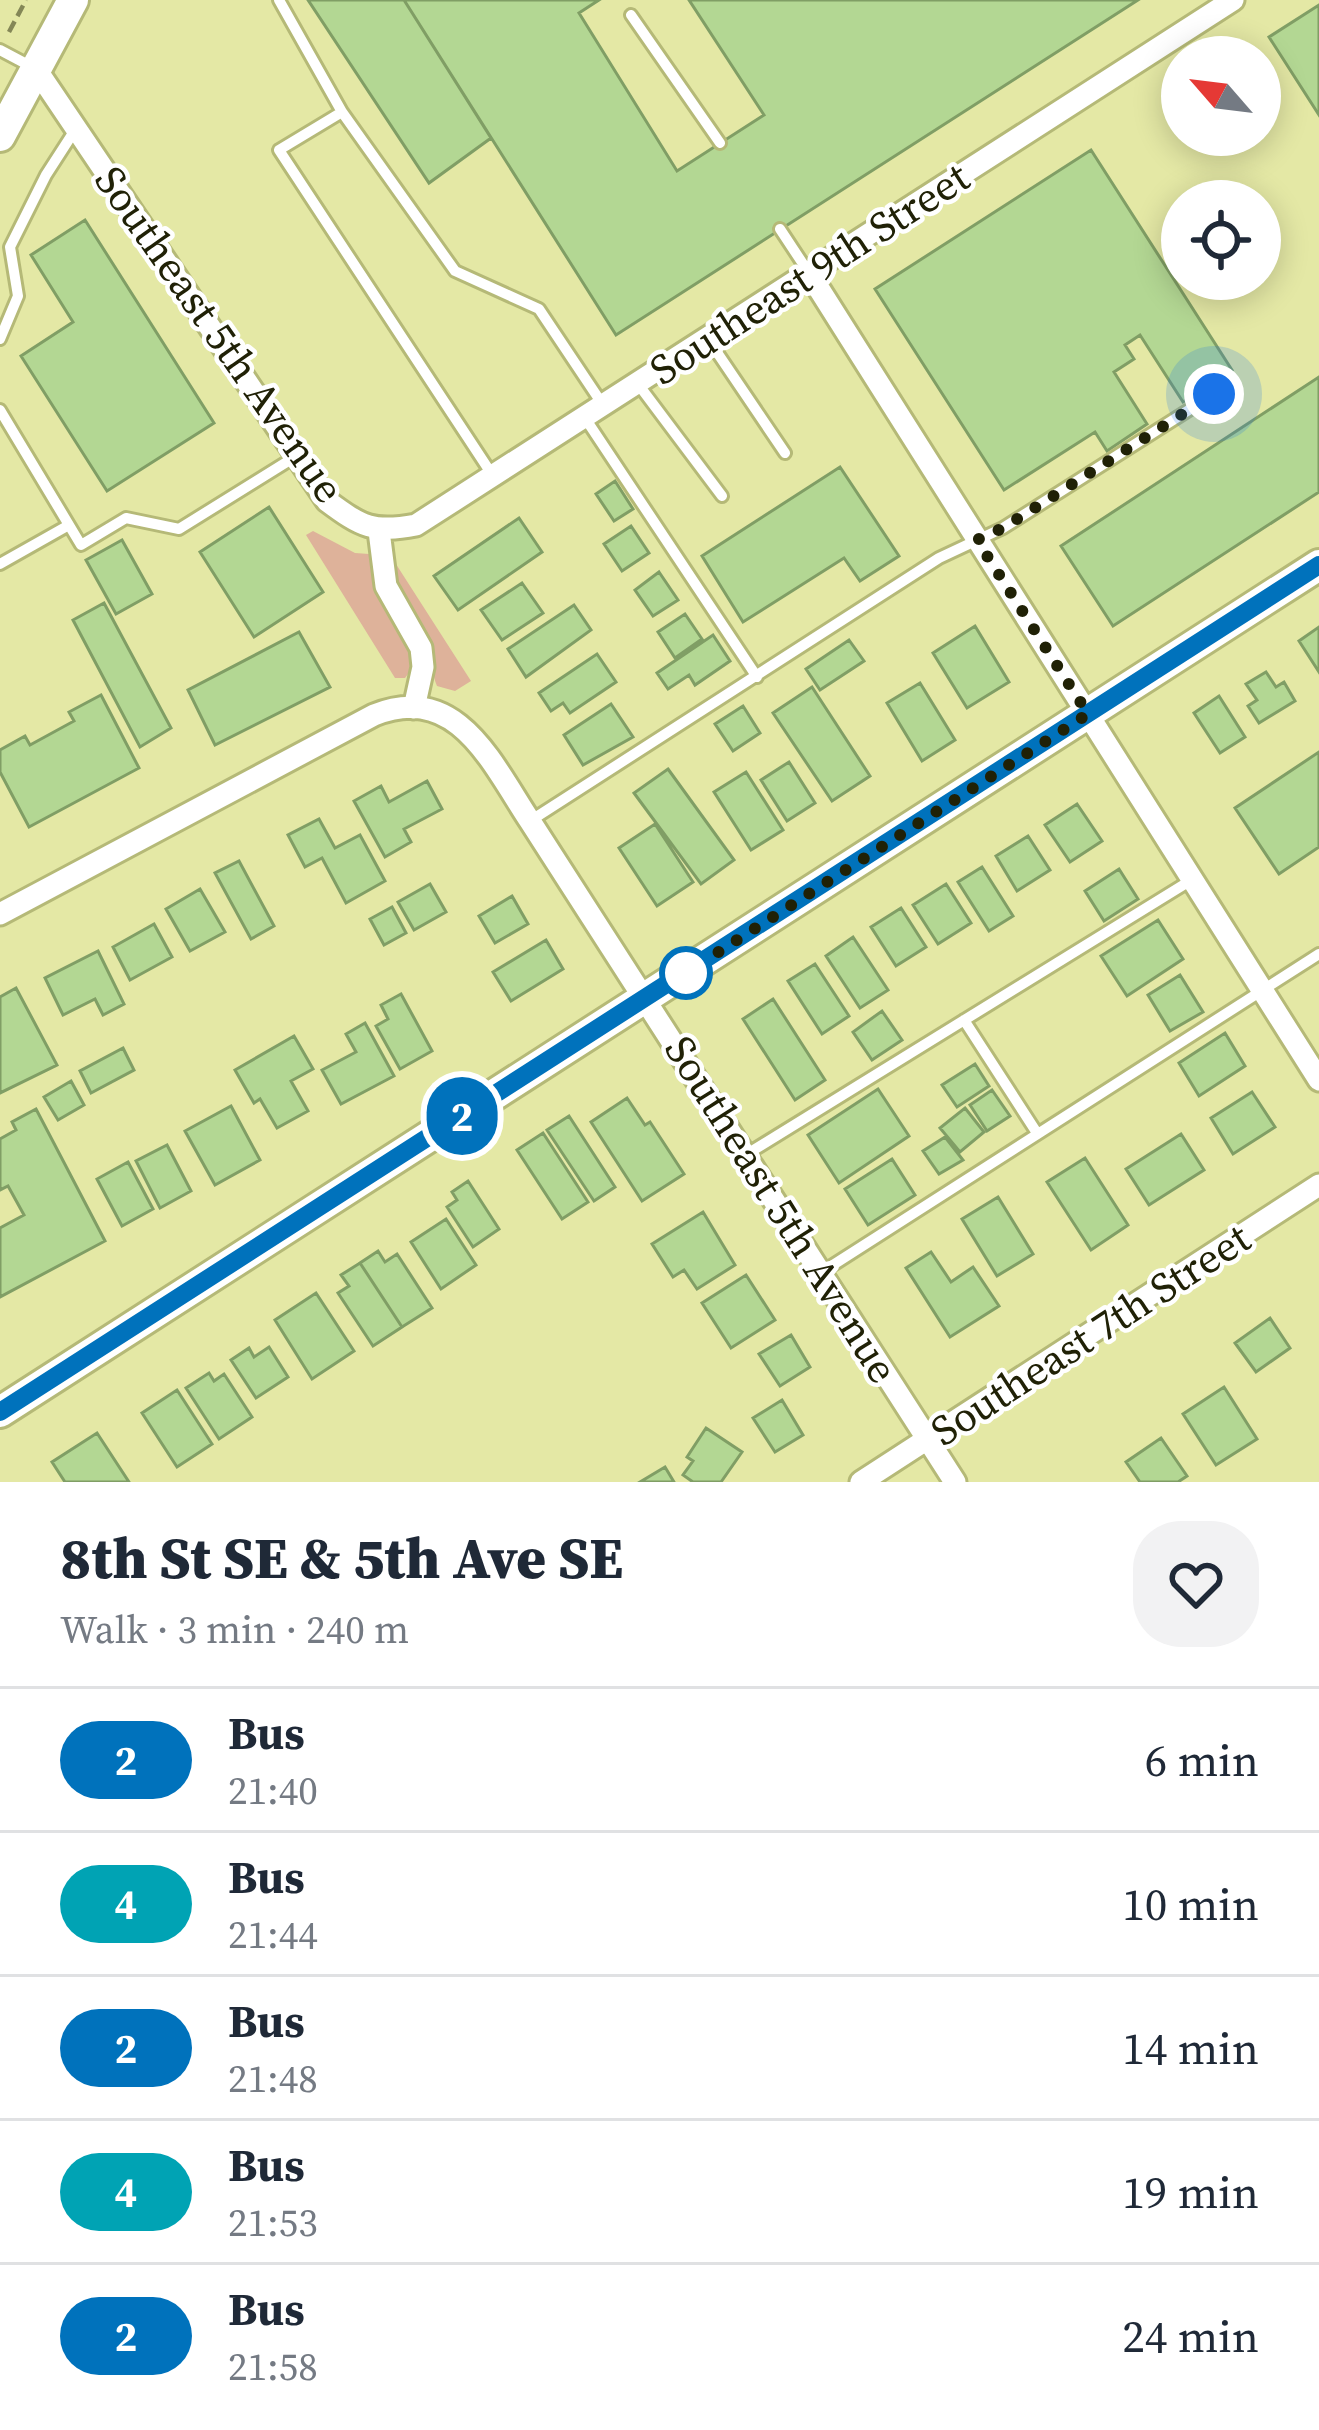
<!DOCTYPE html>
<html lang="en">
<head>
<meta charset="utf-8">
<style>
  :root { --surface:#fff; --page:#f2f2f3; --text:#1f2937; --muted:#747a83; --line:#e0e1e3 }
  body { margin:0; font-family:"Source Serif 4",serif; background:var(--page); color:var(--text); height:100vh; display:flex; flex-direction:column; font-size:45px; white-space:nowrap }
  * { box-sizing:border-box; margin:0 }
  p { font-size:39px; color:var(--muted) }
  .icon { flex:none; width:66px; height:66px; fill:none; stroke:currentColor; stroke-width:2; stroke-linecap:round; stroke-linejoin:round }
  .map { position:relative; height:1482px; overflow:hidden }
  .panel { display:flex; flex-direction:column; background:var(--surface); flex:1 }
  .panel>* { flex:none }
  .badge { padding:0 24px; border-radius:39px; font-size:42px; line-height:78px }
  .needle { width:78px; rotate:298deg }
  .buttons { position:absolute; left:1161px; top:36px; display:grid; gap:24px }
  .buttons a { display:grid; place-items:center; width:120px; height:120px; border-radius:50%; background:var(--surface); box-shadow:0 6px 30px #0003; font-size:60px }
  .you { position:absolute; width:60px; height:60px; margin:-30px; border:9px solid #fff; border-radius:50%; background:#1a73e8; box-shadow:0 0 0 18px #1a73e833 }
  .map>.badge { position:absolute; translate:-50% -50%; box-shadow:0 0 0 6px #fff }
  .round { display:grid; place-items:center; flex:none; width:126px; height:126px; border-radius:48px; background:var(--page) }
  .head { display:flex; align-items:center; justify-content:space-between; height:204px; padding:0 60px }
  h1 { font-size:57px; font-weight:800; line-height:90px }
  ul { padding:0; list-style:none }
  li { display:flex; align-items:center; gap:36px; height:144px; padding:0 60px; border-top:3px solid var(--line) }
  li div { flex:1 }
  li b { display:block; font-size:45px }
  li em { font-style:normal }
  li .badge { min-width:132px; font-weight:700; text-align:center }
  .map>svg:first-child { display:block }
</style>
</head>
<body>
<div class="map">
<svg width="1319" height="1482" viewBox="0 0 1319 1482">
  <rect width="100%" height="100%" fill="#e4e8a5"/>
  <!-- green -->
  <path fill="#deb29a" d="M 313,531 L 355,553 L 369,554 L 411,650 L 414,666 L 405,678 L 395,678 L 306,535 Z
    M 394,561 L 471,681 L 455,691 L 437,686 C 431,673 434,661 430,649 C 420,617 394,597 388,563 Z"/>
  <!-- building -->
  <path fill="#b3d793" stroke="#809e65" stroke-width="3" d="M 308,0 L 404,0 L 491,138 L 429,183 Z
    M 404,0 L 599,0 L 579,13 L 677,171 L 764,115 L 689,0 L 1138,0 L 616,335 Z
    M 1319,5 L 1319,115 L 1269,37 Z
    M 1091,150 L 1232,370 L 1183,402 L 1140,335 L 1125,345 L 1134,359 L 1114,372 L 1147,424 L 1107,451 L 1095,432 L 1004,490 L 875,289 Z
    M 85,220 L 214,423 L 107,491 L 21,356 L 73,322 L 31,255 Z
    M 1319,377 L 1319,492 L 1113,626 L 1061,546 Z
    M 840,467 L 899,556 L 860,581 L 844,558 L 743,622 L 702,556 Z
    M 615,481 L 633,509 L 614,521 L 596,494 Z
    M 269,507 L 323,592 L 254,637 L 200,552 Z
    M 519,518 L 542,552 L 458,610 L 434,576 Z
    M 631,526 L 649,553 L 622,571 L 604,544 Z
    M 122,540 L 152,594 L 116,614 L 86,560 Z
    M 659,572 L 678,600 L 653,616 L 635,590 Z
    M 522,583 L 543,613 L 502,640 L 481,610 Z
    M 104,603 L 171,728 L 140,747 L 73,620 Z
    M 574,605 L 591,630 L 526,677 L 508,649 Z
    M 685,614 L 702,639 L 675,658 L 658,632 Z
    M 975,626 L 1009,682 L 967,708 L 933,653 Z
    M 1319,627 L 1319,672 L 1299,641 Z
    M 299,632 L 330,687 L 215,745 L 188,690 Z
    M 713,635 L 730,661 L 695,685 L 689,675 L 668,689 L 657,673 Z
    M 849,640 L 864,661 L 820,690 L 806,669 Z
    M 597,654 L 616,682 L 570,713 L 563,703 L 551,711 L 539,693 Z
    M 1266,672 L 1276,687 L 1284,682 L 1295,701 L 1259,723 L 1248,706 L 1257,700 L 1246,684 Z
    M 920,683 L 955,740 L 922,761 L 887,703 Z
    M 812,687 L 870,776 L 832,801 L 773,713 Z
    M 101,695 L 139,768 L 29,827 L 0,772 L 0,750 L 25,736 L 30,745 L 74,721 L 69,712 Z
    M 1219,696 L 1245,737 L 1220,753 L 1194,713 Z
    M 611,704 L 633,737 L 583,765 L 564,735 Z
    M 743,706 L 760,733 L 733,751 L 715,724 Z
    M 1319,752 L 1319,847 L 1279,874 L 1235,808 Z
    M 789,762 L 815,803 L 787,821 L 761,780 Z
    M 668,769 L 734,860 L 701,884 L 634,793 Z
    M 746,772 L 783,830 L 751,850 L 714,792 Z
    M 427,781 L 442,809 L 404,829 L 411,842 L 385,857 L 354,801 L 381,786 L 389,802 Z
    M 1077,804 L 1102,841 L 1070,862 L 1045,825 Z
    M 319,819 L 335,848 L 360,835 L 385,881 L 346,903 L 322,858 L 305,867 L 288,835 Z
    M 655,824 L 693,882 L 657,906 L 619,848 Z
    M 1028,836 L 1050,870 L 1017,891 L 996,856 Z
    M 239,861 L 274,926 L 251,939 L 215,873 Z
    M 982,867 L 1013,916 L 989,931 L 958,882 Z
    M 1119,869 L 1138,899 L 1104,921 L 1085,891 Z
    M 430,884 L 446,912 L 414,930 L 398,902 Z
    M 946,884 L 971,923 L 938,944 L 913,905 Z
    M 200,889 L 225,932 L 190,951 L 166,909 Z
    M 512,896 L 528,924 L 495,943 L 479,916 Z
    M 392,907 L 406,933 L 384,945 L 370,919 Z
    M 901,908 L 926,947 L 896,966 L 871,927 Z
    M 1158,920 L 1183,959 L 1127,996 L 1101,956 Z
    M 154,924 L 172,957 L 130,980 L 113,947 Z
    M 853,937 L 888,990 L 860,1008 L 826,956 Z
    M 546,940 L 563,969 L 511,1001 L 493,972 Z
    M 98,951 L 124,1004 L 103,1015 L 95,999 L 63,1015 L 45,978 Z
    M 815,964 L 849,1016 L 822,1034 L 788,981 Z
    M 1180,975 L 1203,1012 L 1170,1031 L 1148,995 Z
    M 16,988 L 57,1065 L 0,1093 L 0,997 Z
    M 401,994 L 432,1051 L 400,1069 L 376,1026 L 388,1019 L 381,1005 Z
    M 773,999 L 825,1080 L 795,1100 L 743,1019 Z
    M 882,1011 L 902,1040 L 872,1060 L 853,1032 Z
    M 365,1023 L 394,1076 L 341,1104 L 322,1070 L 356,1052 L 346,1034 Z
    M 1225,1033 L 1245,1066 L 1199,1096 L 1179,1063 Z
    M 294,1036 L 313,1069 L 291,1081 L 308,1111 L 277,1128 L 260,1099 L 254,1103 L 235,1070 Z
    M 123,1048 L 134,1070 L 91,1093 L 80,1071 Z
    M 975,1064 L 989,1086 L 957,1107 L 942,1085 Z
    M 71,1081 L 84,1105 L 58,1120 L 44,1097 Z
    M 878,1089 L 909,1136 L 839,1183 L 808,1135 Z
    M 992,1090 L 1010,1116 L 987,1131 L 970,1105 Z
    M 1252,1092 L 1275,1127 L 1233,1154 L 1211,1118 Z
    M 627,1098 L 645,1125 L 650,1122 L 684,1174 L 642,1201 L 591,1122 Z
    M 231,1106 L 260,1160 L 215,1185 L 185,1131 Z
    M 965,1108 L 984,1132 L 960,1152 L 940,1128 Z
    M 36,1109 L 105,1241 L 0,1297 L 0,1228 L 24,1215 L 8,1186 L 0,1190 L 0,1139 L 16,1130 L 12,1122 Z
    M 569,1116 L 615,1187 L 594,1201 L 547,1130 Z
    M 543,1133 L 588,1202 L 562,1219 L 517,1150 Z
    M 1181,1134 L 1204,1170 L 1149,1205 L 1126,1169 Z
    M 945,1137 L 963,1160 L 939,1174 L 923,1151 Z
    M 167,1145 L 191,1191 L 160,1208 L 136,1161 Z
    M 1085,1158 L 1128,1225 L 1091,1250 L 1047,1182 Z
    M 892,1159 L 915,1195 L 868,1225 L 845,1189 Z
    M 128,1162 L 153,1209 L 122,1226 L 97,1179 Z
    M 468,1181 L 499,1229 L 473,1247 L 447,1207 L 457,1200 L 452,1192 Z
    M 998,1197 L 1033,1254 L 997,1276 L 962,1219 Z
    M 703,1212 L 735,1265 L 697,1289 L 684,1270 L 673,1277 L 652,1244 Z
    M 446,1219 L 476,1265 L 441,1289 L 411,1242 Z
    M 378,1251 L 385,1262 L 397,1254 L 432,1308 L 402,1327 L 360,1263 Z
    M 931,1252 L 951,1282 L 973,1267 L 999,1306 L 950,1337 L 906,1268 Z
    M 360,1263 L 402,1327 L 373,1346 L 338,1293 L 349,1286 L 341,1275 Z
    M 746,1275 L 775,1320 L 731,1348 L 702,1303 Z
    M 316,1293 L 354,1351 L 312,1379 L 275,1320 Z
    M 1270,1318 L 1290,1348 L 1256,1372 L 1235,1343 Z
    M 791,1335 L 810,1367 L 780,1386 L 759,1354 Z
    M 269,1347 L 288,1377 L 256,1398 L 231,1360 L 249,1348 L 254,1357 Z
    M 209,1373 L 214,1381 L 224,1374 L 252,1417 L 219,1439 L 186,1388 Z
    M 1224,1387 L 1257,1439 L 1216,1465 L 1183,1414 Z
    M 177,1390 L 212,1444 L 177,1467 L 142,1413 Z
    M 782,1400 L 803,1435 L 775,1452 L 753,1418 Z
    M 706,1428 L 742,1452 L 721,1482 L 693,1482 L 683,1475 L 693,1461 L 687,1457 Z
    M 97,1433 L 129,1482 L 65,1482 L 52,1462 Z
    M 1161,1438 L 1187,1476 L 1178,1482 L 1140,1482 L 1126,1462 Z
    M 665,1467 L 674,1482 L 640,1482 Z"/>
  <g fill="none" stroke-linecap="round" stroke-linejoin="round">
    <defs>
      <path id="lane" d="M 279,0 L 342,112
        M 631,15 L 720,143
        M 0,50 L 34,68
        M 780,229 L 809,273
        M 0,339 L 18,296 L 10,247 L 46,175 L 75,130
        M 708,339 L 785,453
        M 638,384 L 722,496
        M 0,410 L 81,545 L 126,518 L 179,529 L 298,455
        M 585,418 L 757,677
        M 493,476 L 279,150 L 342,112 L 455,271 L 539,309 L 603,405
        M 0,564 L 69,525
        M 530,821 L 939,558 L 1003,528 L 1214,394
        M 964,1020 L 1037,1133
        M 747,1154 L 1193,879
        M 822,1272 L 1319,954"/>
      <path id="street" d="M 36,69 L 327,501 C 362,527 373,533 416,525 L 1233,0
        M 809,273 L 1319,1080
        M 379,531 L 386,586 L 421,648 L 423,667 L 414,708
        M 0,914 L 374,715 C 457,682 491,762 530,821 L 955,1482
        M 861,1482 L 1319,1185"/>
      <path id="secondary" d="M 0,136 L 73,0
        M 0,1412 L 1319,565"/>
    </defs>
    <!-- lane casing -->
    <use href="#lane" stroke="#b5b977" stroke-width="16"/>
    <!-- street casing -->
    <use href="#street" stroke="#b5b977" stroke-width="27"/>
    <!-- secondary casing -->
    <use href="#secondary" stroke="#b5b977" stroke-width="36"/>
    <!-- path -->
    <path stroke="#848757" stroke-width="4.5" stroke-dasharray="12 6" stroke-linecap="butt" d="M 9,32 L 26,0
      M 1230,57 L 1231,50"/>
    <!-- lane -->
    <use href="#lane" stroke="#fff" stroke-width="10"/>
    <!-- street -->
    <use href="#street" stroke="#fff" stroke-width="21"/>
    <!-- secondary -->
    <use href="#secondary" stroke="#fff" stroke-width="30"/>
  </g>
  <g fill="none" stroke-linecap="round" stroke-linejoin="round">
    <defs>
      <path id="line" d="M 0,1412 L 1319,565"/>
    </defs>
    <!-- line casing -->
    <use href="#line" stroke="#fff" stroke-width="27"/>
    <!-- line -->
    <use href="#line" stroke="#0072bc" stroke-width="18"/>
    <!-- walk -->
    <path stroke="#202106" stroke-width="12" stroke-dasharray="0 21.6" d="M 686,973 L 675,980 L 1088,714 L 977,540 L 1003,528 L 1214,394"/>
  </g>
  <!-- markers -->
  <circle fill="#fff" stroke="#0072bc" stroke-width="6" cx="686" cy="973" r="24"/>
  <g text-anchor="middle" stroke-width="9" stroke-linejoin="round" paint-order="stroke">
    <!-- street labels -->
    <g font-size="42" fill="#202106" stroke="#fff">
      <text transform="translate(809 273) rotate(-33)" y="15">Southeast 9th Street</text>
      <text transform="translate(220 334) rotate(55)" y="15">Southeast 5th Avenue</text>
      <text transform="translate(782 1209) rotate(58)" y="15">Southeast 5th Avenue</text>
      <text transform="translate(1090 1334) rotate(-33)" y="15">Southeast 7th Street</text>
    </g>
  </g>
</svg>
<div class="buttons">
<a><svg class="needle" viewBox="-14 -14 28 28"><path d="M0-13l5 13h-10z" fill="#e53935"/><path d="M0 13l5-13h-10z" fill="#747a83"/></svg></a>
<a><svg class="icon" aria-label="locate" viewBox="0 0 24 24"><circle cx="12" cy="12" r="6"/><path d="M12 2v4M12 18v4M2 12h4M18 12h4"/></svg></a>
</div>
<div class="you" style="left:1214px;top:394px"></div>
<b class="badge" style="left:462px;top:1116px;background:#0072bc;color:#fff">2</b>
</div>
<section class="panel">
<div class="head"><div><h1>8th St SE &amp; 5th Ave SE</h1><p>Walk · 3 min · 240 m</p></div><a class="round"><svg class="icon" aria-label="heart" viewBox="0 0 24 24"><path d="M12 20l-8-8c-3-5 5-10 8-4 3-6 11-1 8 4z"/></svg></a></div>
<ul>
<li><span class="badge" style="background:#0072bc;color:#fff">2</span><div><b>Bus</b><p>21:40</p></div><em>6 min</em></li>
<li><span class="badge" style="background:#00a3b4;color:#fff">4</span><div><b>Bus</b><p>21:44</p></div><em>10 min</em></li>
<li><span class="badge" style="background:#0072bc;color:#fff">2</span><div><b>Bus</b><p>21:48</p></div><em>14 min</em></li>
<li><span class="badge" style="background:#00a3b4;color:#fff">4</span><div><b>Bus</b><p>21:53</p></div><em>19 min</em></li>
<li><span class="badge" style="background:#0072bc;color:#fff">2</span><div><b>Bus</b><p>21:58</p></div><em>24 min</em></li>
</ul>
</section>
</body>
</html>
